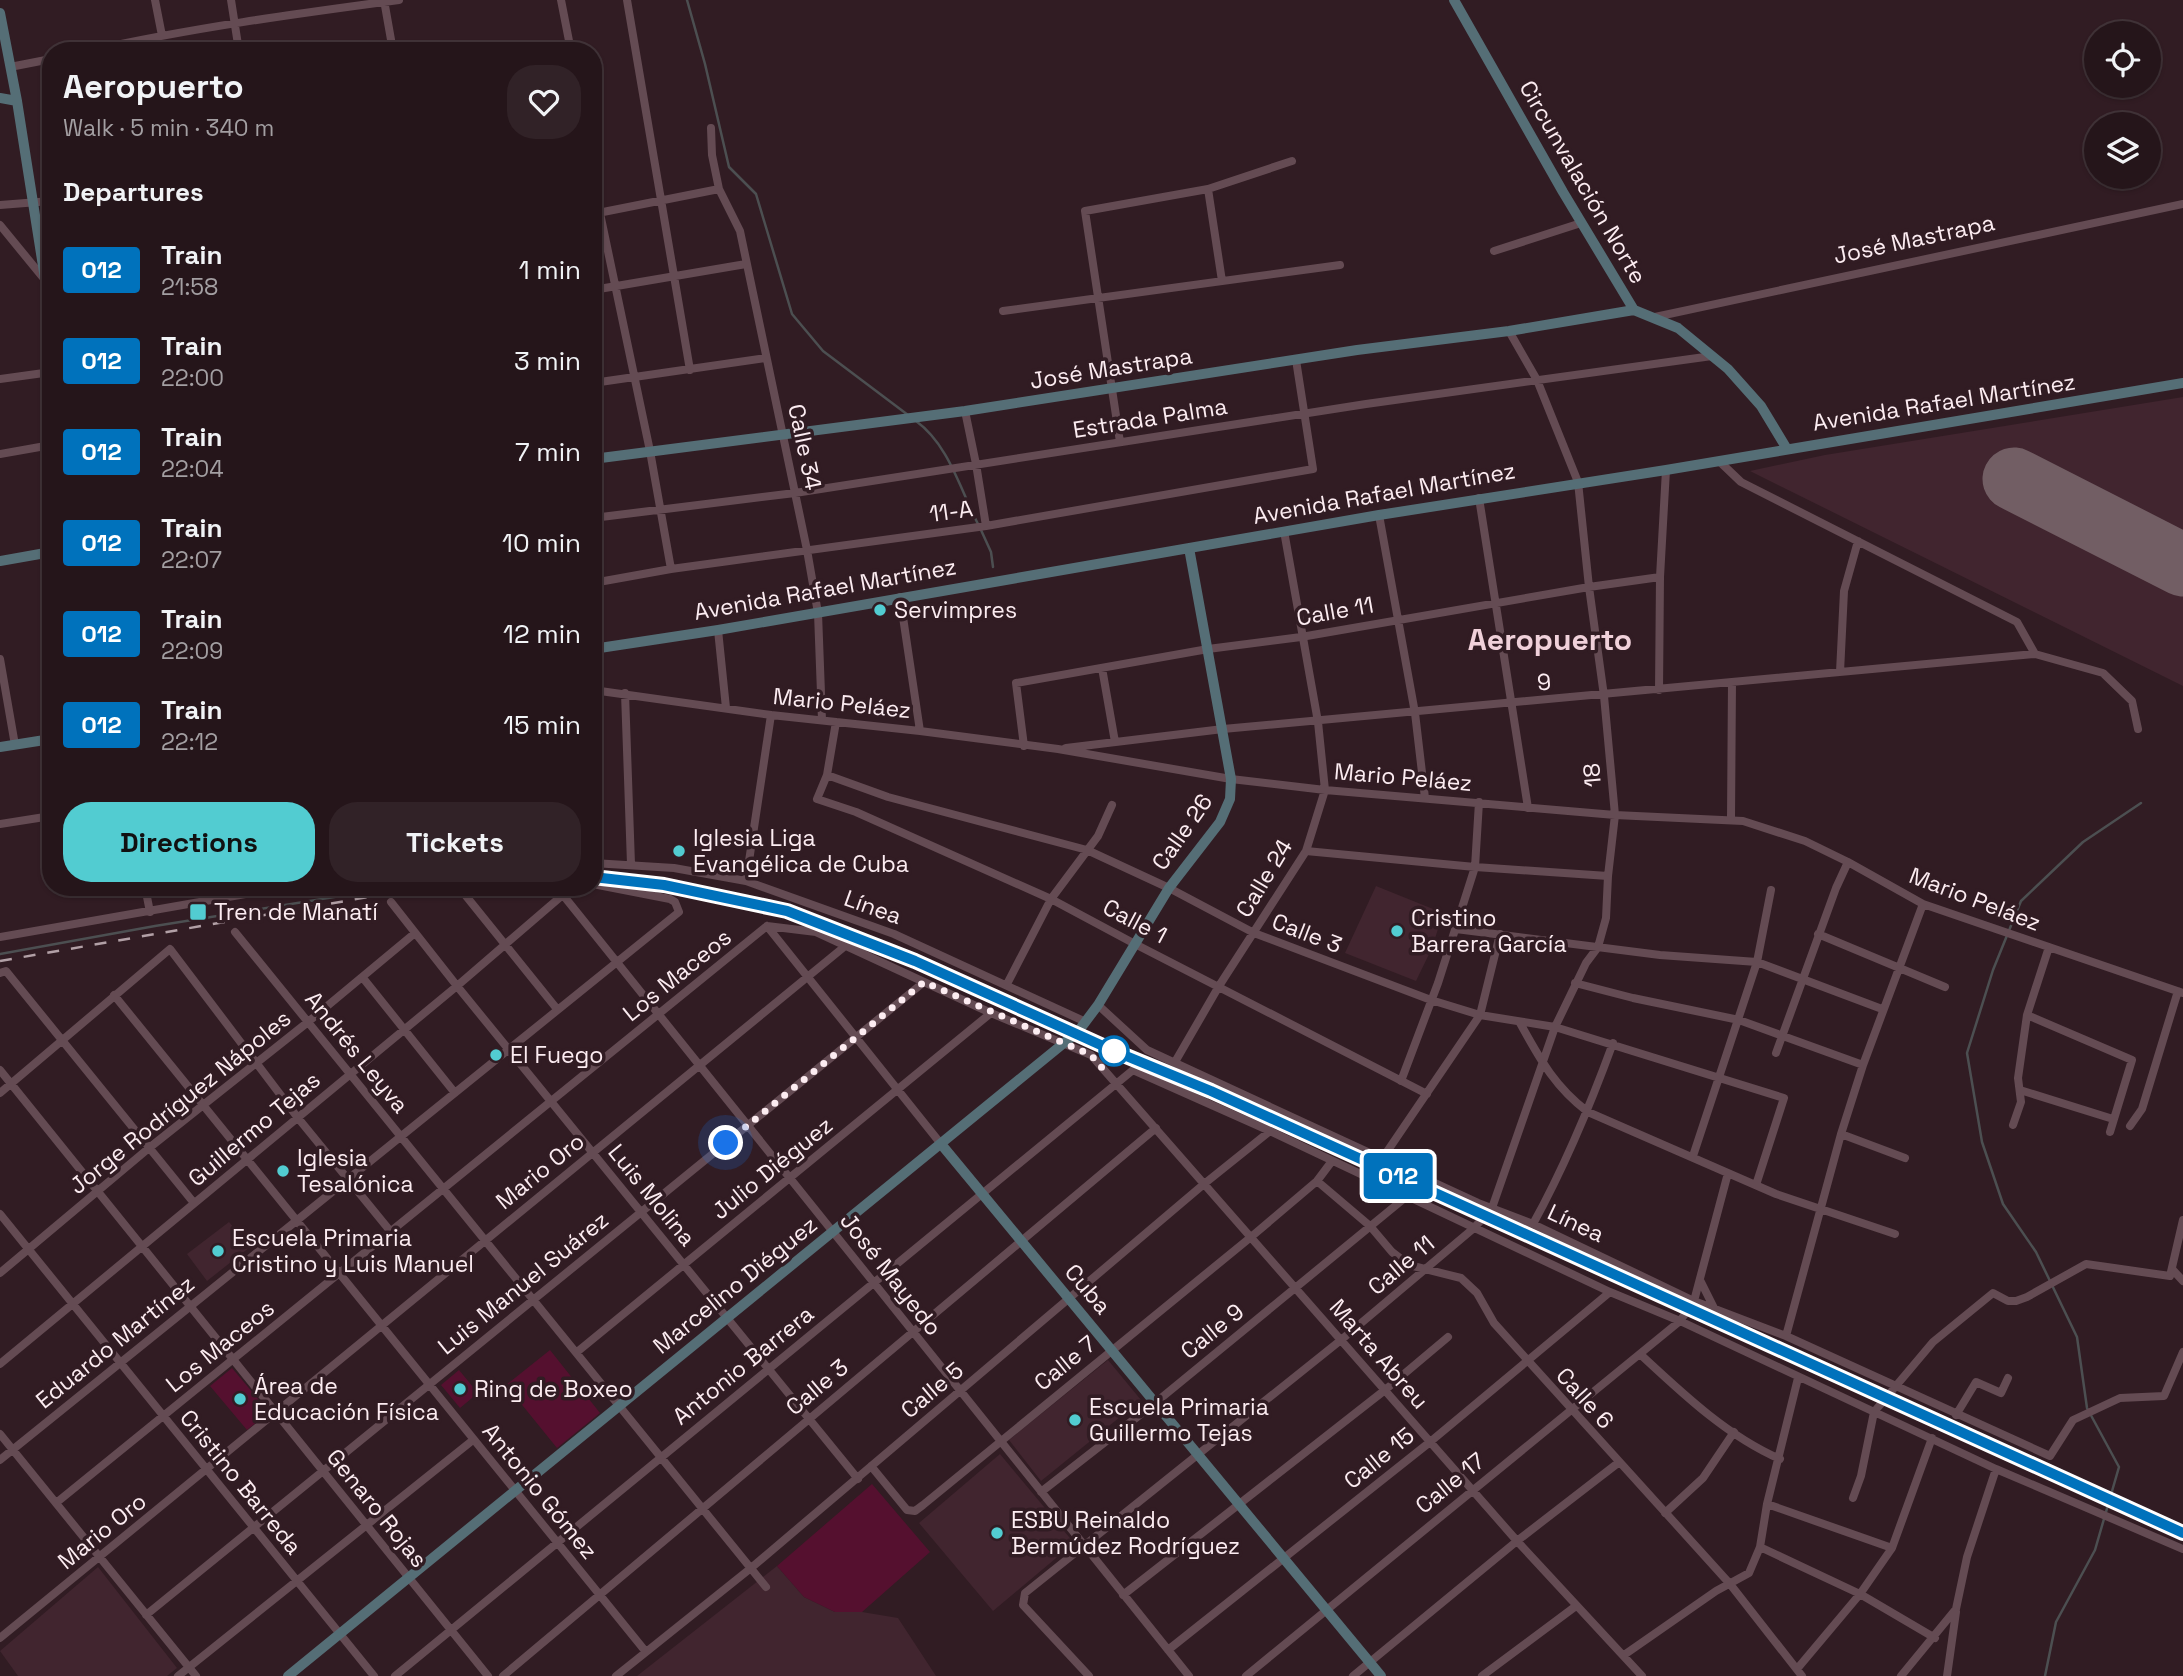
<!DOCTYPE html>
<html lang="en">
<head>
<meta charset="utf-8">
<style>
  :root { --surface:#25151a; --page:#312227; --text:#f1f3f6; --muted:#a39fa2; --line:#423439; --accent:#52ccd1 }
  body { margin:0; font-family:"Space Grotesk",sans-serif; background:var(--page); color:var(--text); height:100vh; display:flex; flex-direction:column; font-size:26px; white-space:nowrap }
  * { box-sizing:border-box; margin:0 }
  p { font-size:23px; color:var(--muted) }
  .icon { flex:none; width:38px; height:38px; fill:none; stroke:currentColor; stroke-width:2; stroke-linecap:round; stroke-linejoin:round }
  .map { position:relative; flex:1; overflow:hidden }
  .sheet { position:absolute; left:42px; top:42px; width:560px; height:854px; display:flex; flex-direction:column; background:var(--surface); border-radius:28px; box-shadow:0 2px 5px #0004,0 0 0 2px var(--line) }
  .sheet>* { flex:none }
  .badge { padding:0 14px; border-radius:5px; font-size:24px; line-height:46px }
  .buttons { position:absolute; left:2084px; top:21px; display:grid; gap:14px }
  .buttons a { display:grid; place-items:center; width:77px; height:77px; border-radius:50%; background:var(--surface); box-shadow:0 2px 5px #0004,0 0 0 2px var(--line); font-size:35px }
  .you { position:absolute; width:35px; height:35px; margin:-18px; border:5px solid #fff; border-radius:50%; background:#1a73e8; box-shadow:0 0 0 10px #1a73e833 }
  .map>.badge { position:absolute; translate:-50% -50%; box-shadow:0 0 0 4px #fff }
  h2 { padding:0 21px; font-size:26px; line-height:63px }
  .round { display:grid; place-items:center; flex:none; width:74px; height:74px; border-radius:28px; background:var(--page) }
  .overview { display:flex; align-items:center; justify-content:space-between; height:119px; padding:0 21px }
  h1 { font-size:33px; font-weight:800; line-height:52px }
  .primary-button { display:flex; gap:14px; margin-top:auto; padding:14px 21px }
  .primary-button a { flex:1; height:80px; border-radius:28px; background:var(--accent); color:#111; font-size:28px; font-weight:800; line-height:80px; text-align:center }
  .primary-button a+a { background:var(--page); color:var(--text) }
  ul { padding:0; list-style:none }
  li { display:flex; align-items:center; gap:21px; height:91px; padding:0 21px }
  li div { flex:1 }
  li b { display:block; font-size:26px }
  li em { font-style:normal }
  li .badge { min-width:77px; font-weight:700; text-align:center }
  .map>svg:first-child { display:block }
</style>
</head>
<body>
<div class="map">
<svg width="2183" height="1676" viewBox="0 0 2183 1676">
  <rect width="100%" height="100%" fill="#311c23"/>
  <!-- built -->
  <path fill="#41252f" d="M 2183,397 L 2183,686 L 1750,471 L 1825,455 Z
    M 1376,886 L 1443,913 L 1432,948 L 1416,981 L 1345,953 Z
    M 229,1222 L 250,1247 L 207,1281 L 187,1254 Z
    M 1108,1360 L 1141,1400 L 1041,1481 L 1009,1440 Z
    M 1000,1454 L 1074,1543 L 993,1611 L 919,1523 Z
    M 777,1566 L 804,1597 L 835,1612 L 862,1612 L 898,1618 L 936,1676 L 637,1676 Z
    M 98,1567 L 177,1668 L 167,1676 L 18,1676 L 0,1651 Z"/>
  <!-- green -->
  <path fill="#55102f" d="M 550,1350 L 600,1413 L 557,1448 L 506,1385 Z
    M 232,1368 L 269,1412 L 247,1430 L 210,1386 Z
    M 459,1370 L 478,1393 L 460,1408 L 441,1385 Z
    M 872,1484 L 930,1552 L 862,1612 L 835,1612 L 804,1597 L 777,1566 Z"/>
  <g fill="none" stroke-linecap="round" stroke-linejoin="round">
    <!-- stream -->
    <path stroke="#4c4f51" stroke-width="2.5" d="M 687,0 L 705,64 L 729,167 L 756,194 L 792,314 L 823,351 L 908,415
      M 916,421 C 949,445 960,489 978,524
      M 981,530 L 991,552 L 993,567
      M 0,954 L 155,926 L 396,887
      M 2045,1676 L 2056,1622 L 2095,1550 L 2119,1467 L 2087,1408 L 2077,1337 L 2036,1252 L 2003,1204 L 1982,1142 L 1967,1053 L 1993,970 L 2021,901 L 2083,842 L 2141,803"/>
    <!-- runway -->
    <path stroke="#725e64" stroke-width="63" d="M 2014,479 L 2183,565"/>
    <!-- street -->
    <path stroke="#644b53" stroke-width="8" d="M 155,0 L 165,51
      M 231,0 L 239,51
      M 384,0 L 393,51
      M 561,0 L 571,51
      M 627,0 L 690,370
      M 88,51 C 191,28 294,14 399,0
      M 10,67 L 51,59
      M 593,180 L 650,451 L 671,569
      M 719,189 L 740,231 L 807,550 L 818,613 L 822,720
      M 1208,189 L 1222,281
      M 0,205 L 51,201
      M 593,214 L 719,189 L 712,155 L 711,128
      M 0,225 L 45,280
      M 1494,251 L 1581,223
      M 593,290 L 746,264
      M 1003,311 L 1340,265
      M 1655,317 L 2183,204
      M 0,379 L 51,372
      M 593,383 L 766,358
      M 965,411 L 976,464 L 986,526
      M 1120,442 L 1085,211 L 1208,189 L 1292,161
      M 0,454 L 51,445
      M 1719,461 L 1741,482 L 2017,622 L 2035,654
      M 1479,498 L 1528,808
      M 1379,515 L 1415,713 L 1425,798
      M 593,518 L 795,493 L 1366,404 L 1712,356
      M 593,583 L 671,569 L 986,526 L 1313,469 L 1296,360
      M 900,597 L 920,731
      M 718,630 L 726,708
      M 0,659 L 15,745
      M 1102,668 L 1115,742
      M 1840,672 L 1844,591 L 1858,541
      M 593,690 L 771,715 L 920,731 L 1058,749 L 1231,779 L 1325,790 L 1615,815 L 1743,821 L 1805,841 L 1848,862 L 1923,904 L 2183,993
      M 1659,690 L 1660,577 L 1666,470
      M 625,693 L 631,864
      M 836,722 L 827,775 L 817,799 L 856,812 L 1051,899 L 1135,944 L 1427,1094
      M 1024,746 L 1016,683 L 1208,649 L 1301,637 L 1589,587 L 1660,577
      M 1066,748 L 1223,729 L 2035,654 L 2103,673 L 2132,701 L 2138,729
      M 827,775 L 888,797 L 1087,850 L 1169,888 L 1254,933 L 1431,1000 L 1480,1015 L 1555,1027 L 1784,1098 L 1756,1185
      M 1731,819 L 1732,682
      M 0,824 L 51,816
      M 1306,851 L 1475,867 L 1608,876
      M 593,863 L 674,868 L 746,881 L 894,934 L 1086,1022
      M 746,881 L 771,715
      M 145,887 L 150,912
      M 563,895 L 1189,1676
      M 466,896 L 557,1009
      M 391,902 L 457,986 L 858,1479
      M 767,926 L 816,932 L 991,1013 L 1091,1055 L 1517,1541 L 1642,1676
      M 767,926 L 941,1144
      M 1456,929 L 1660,955 L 1757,962 L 1882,1009
      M 235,932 L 766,1587
      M 1818,934 L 1945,987
      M 0,937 L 285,887
      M 0,973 L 6,971 L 194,1203
      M 363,978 L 455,1093
      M 1575,983 L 1633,998 L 1739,1020 L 1863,1065
      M 1007,984 L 1051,899 L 1098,836 L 1112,805
      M 114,995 L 646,1652
      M 1098,1005 L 1147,1050 L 1478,1203 L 1533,1224 L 1694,1301 L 1786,1336 L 2050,1456 L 2073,1420 L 2120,1398 L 2164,1396 L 2183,1352
      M 2027,1015 L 2132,1060 L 2110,1132
      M 1520,1023 C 1540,1059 1554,1086 1588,1112 L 1776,1194 L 1895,1234
      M 1776,1053 L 1836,888 L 1848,862
      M 1175,1062 L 1219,986 L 1306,851 L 1325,790 L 1318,722 L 1284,531
      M 0,1070 L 488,1676
      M 1401,1081 L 1438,983 L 1475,867 L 1479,802
      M 2020,1090 L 2113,1119
      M 0,1093 L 170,949 L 298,1118 L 391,1232
      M 2013,1125 L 2021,1102 L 2018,1078 L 2027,1015 L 2049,947
      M 2130,1126 L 2142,1109 L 2178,991
      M 1841,1134 L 1905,1158
      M 1693,1156 L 1757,962 L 1771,890
      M 1382,1159 L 1480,1015 L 1500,934
      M 1317,1181 L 1370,1226 L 1392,1252 L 1409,1265 L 1461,1278 L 1477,1293 L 1494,1323 L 1730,1584 L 1802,1676
      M 0,1214 L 374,1676
      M 1533,1224 C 1565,1166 1590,1106 1613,1043
      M 2172,1269 L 2183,1281
      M 0,1273 L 149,1148 L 308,1022 L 415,933
      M 1700,1280 L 1714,1308
      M 1786,1336 L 1841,1134 L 1863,1065 L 1923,904
      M 577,1352 L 991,1013
      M 1640,1354 C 1682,1393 1727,1436 1780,1459
      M 0,1364 L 457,986 L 572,887
      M 1956,1415 L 1976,1382 L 2001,1393 L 2008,1378
      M 0,1434 L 196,1676
      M 0,1460 L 679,912 L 675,902 L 670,899 L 593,884
      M 871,1466 L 907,1510 L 915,1511 L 923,1505 L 1251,1237 L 1317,1181 L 1332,1161
      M 1041,1492 L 1155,1403 L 1406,1197
      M 1853,1498 L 1861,1476 L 1874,1412 L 1933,1342 L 1993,1293 L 2008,1301 L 2016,1301 L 2027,1297 L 2086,1264 L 2170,1276 L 2183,1220
      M 56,1503 L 767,926
      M 1767,1504 L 1892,1548
      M 1665,1513 L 1703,1478 L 1734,1432
      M 1760,1547 L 1860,1594 L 1935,1638
      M 1123,1595 L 1385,1390 L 1448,1337
      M 146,1615 L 924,982
      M 0,1638 L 844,947
      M 1168,1650 L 1430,1442 L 1610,1292
      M 1624,1655 L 1716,1591 L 1749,1573 L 1760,1547 L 1767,1504 L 1798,1378
      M 1797,1669 L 1860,1594 L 1892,1548 L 1932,1438
      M 178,1676 L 473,1440
      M 395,1676 L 1133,1070 L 1270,1131 L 1610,1292 L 1680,1321 L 1996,1469 L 2183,1549
      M 503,1676 L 1156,1128
      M 616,1676 L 751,1568 L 1204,1184 L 1270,1131
      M 1089,1676 L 1023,1605 L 1025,1593 L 1341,1340 L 1474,1228 L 1492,1208 L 1555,1027 L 1586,963 L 1598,947 L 1606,918 L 1608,876 L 1615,815 L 1604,696 L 1589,587 L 1578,482 L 1537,380 L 1509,331
      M 1246,1676 L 1680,1321 L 1694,1301 L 1728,1173
      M 1353,1676 L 1517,1541 L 1618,1463
      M 1482,1676 L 1576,1606
      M 1901,1676 L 1956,1609 L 1967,1557 L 1996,1469
      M 1947,1676 L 1956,1612"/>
    <!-- secondary -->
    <path stroke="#556e76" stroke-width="10" d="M 1454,0 L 1563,192 L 1634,310 L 1678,328 L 1728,369 L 1761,406 L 1787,449
      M 0,13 L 17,101 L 51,317
      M 0,98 L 17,101
      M 593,459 L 965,411 L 1357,350 L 1509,331 L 1634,310
      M 0,561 L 51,552
      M 593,649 L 718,630 L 1379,515 L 1666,470 L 2183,383
      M 0,747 L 51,739
      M 941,1144 L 1381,1676
      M 288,1676 L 1064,1043 L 1077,1033 L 1098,1005 L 1169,888 L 1220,822 L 1230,799 L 1231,779 L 1189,548"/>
    <!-- rail -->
    <path stroke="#b2a0a6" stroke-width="2.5" stroke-dasharray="12 12" stroke-linecap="butt" d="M 593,877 L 664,885 L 787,911 L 915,961 L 1114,1051 L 1186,1080 L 2183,1533
      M 0,961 L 426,887"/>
  </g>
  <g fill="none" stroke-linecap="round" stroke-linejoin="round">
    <defs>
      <path id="line" d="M 593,877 L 664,885 L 787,911 L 915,961 L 1114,1051 L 1211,1091 L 2183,1533"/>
    </defs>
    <!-- line casing -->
    <use href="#line" stroke="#fff" stroke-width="16"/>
    <!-- line -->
    <use href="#line" stroke="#0072bc" stroke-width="10"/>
    <!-- walk -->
    <path stroke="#fcecf1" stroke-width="7" stroke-dasharray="0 12.6" d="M 726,1143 L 924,982 L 1091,1055 L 1103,1069 L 1114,1051"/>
  </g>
  <!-- markers -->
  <g fill="#52ccd1" stroke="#311c23" stroke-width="2.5">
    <circle cx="880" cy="610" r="7"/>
    <circle cx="679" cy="851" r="7"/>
    <rect x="189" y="903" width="18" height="18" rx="3.5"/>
    <circle cx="1397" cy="931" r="7"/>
    <circle cx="496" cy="1055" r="7"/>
    <circle cx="283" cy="1171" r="7"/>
    <circle cx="218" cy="1251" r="7"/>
    <circle cx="460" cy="1389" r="7"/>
    <circle cx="240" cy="1399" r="7"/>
    <circle cx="1075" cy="1420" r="7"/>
    <circle cx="997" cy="1533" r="7"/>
  </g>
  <circle fill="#fff" stroke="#0072bc" stroke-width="3.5" cx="1114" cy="1051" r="14"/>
  <g text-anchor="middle" stroke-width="7" stroke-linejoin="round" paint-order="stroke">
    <!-- street labels -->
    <g font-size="23" fill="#fcecf1" stroke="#311c23">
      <text transform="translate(1583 182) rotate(60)" y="8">Circunvalación Norte</text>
      <text transform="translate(1914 239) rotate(-12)" y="8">José Mastrapa</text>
      <text transform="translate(1111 368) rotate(-9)" y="8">José Mastrapa</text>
      <text transform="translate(1944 402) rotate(-9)" y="8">Avenida Rafael Martínez</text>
      <text transform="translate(1150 418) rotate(-9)" y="8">Estrada Palma</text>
      <text transform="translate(805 447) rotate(78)" y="8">Calle 34</text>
      <text transform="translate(1384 493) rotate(-10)" y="8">Avenida Rafael Martínez</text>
      <text transform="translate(951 511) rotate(-8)" y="8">11-A</text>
      <text transform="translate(825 589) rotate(-10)" y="8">Avenida Rafael Martínez</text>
      <text transform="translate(1335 611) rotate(-10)" y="8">Calle 11</text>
      <text transform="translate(1544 682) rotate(-5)" y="8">9</text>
      <text transform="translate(842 703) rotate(6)" y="8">Mario Peláez</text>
      <text transform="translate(1592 775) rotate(-95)" y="8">18</text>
      <text transform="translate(1403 777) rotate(5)" y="8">Mario Peláez</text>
      <text transform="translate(1182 832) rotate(-55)" y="8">Calle 26</text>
      <text transform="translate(1264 878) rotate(-59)" y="8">Calle 24</text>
      <text transform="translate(1975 899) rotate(21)" y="8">Mario Peláez</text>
      <text transform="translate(873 907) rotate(20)" y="8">Línea</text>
      <text transform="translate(1135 921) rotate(28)" y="8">Calle 1</text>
      <text transform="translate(1307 933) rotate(21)" y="8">Calle 3</text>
      <text transform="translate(677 975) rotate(-39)" y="8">Los Maceos</text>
      <text transform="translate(357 1052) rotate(51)" y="8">Andrés Leyva</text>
      <text transform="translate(180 1102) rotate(-39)" y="8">Jorge Rodríguez Nápoles</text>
      <text transform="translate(254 1129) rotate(-40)" y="8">Guillermo Tejas</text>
      <text transform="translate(772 1168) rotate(-39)" y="8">Julio Diéguez</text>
      <text transform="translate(540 1171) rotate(-39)" y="8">Mario Oro</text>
      <text transform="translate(652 1195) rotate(51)" y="8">Luis Molina</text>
      <text transform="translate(1576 1223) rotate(25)" y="8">Línea</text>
      <text transform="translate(1401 1265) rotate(-40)" y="8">Calle 11</text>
      <text transform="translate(891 1274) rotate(52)" y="8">José Mayedo</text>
      <text transform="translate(523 1283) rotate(-39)" y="8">Luis Manuel Suárez</text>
      <text transform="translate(735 1285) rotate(-39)" y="8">Marcelino Diéguez</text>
      <text transform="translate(1088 1289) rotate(50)" y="8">Cuba</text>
      <text transform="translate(1212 1331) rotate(-39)" y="8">Calle 9</text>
      <text transform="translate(115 1342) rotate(-39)" y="8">Eduardo Martínez</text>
      <text transform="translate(220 1346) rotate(-39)" y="8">Los Maceos</text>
      <text transform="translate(1379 1354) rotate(49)" y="8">Marta Abreu</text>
      <text transform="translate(1065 1363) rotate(-39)" y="8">Calle 7</text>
      <text transform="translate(743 1365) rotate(-39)" y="8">Antonio Barrera</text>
      <text transform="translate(817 1387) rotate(-40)" y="8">Calle 3</text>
      <text transform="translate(932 1390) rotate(-40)" y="8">Calle 5</text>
      <text transform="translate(1585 1398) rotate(48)" y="8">Calle 6</text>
      <text transform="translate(1379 1458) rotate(-39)" y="8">Calle 15</text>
      <text transform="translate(241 1482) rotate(51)" y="8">Cristino Barreda</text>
      <text transform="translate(1450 1483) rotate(-39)" y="8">Calle 17</text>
      <text transform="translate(540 1491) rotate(51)" y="8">Antonio Gómez</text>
      <text transform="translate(377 1508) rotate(51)" y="8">Genaro Rojas</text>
      <text transform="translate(102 1531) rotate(-39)" y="8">Mario Oro</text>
    </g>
    <!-- poi labels -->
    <g font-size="23" fill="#fcecf1" stroke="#311c23" text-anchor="start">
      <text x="894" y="618">Servimpres</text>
      <text x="693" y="846">Iglesia Liga<tspan x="693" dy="26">Evangélica de Cuba</tspan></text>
      <text x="214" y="920">Tren de Manatí</text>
      <text x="1411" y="926">Cristino<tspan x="1411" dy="26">Barrera García</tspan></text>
      <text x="510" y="1063">El Fuego</text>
      <text x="297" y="1166">Iglesia<tspan x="297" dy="26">Tesalónica</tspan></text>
      <text x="232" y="1246">Escuela Primaria<tspan x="232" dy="26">Cristino y Luis Manuel</tspan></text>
      <text x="254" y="1394">Área de<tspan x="254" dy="26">Educación Física</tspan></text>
      <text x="474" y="1397">Ring de Boxeo</text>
      <text x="1089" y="1415">Escuela Primaria<tspan x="1089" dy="26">Guillermo Tejas</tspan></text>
      <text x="1011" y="1528">ESBU Reinaldo<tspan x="1011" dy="26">Bermúdez Rodríguez</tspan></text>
    </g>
    <!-- district labels -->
    <g font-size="30" font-weight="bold" fill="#f0d1da" stroke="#311c23">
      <text x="1550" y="650">Aeropuerto</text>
    </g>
  </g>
</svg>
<div class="buttons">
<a><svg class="icon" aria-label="locate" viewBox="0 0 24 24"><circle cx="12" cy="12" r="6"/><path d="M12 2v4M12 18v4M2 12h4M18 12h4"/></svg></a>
<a><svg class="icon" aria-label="layers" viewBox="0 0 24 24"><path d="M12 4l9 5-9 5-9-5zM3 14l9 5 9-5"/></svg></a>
</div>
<div class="you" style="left:726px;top:1143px"></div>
<b class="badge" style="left:1398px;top:1176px;background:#0072bc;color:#fff">012</b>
<section class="sheet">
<div class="overview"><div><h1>Aeropuerto</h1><p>Walk · 5 min · 340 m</p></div><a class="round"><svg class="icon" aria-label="heart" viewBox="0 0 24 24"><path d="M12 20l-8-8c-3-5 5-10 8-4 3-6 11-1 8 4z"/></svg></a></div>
<h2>Departures</h2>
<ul>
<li><span class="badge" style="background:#0072bc;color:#fff">012</span><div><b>Train</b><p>21:58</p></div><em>1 min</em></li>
<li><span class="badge" style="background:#0072bc;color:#fff">012</span><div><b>Train</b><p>22:00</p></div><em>3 min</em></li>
<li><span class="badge" style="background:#0072bc;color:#fff">012</span><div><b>Train</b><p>22:04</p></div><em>7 min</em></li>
<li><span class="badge" style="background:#0072bc;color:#fff">012</span><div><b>Train</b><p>22:07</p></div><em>10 min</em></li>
<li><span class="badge" style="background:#0072bc;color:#fff">012</span><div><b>Train</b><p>22:09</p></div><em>12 min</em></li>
<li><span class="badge" style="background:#0072bc;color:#fff">012</span><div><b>Train</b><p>22:12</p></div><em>15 min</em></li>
</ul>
<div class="primary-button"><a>Directions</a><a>Tickets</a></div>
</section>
</div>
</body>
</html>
